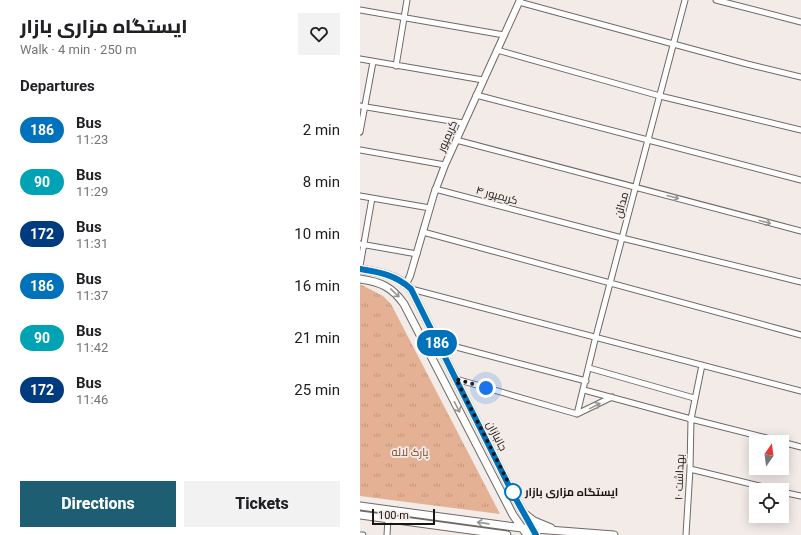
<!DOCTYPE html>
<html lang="en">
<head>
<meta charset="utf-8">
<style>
  :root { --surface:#fff; --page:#f2f2f2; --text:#202124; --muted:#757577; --accent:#1d5e73 }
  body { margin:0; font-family:Roboto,Cairo,sans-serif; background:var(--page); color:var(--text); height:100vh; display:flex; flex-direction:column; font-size:15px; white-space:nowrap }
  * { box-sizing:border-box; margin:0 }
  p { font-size:13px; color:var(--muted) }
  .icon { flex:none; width:22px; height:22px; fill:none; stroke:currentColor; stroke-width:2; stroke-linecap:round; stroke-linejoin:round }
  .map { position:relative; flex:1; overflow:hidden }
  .side { display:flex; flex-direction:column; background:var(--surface); width:360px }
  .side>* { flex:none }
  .badge { padding:0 8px; border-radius:13px; font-size:14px; line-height:26px }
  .needle { width:26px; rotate:14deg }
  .tools { position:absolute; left:389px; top:435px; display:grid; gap:8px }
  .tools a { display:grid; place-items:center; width:40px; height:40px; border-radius:0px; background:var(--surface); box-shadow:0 2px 10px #0003; font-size:20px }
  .scale { position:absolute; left:12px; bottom:10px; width:63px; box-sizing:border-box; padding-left:4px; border:2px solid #181514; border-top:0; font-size:11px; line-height:14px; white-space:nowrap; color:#181514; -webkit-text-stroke:3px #f3ebe7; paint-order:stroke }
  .you { position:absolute; width:20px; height:20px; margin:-10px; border:3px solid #fff; border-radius:50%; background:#1a73e8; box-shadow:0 0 0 6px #1a73e833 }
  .map>.badge { position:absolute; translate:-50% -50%; box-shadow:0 0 0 2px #fff }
  h2 { padding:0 20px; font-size:15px; line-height:36px }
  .round { display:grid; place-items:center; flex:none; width:42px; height:42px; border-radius:0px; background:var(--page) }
  .head { display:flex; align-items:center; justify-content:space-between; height:68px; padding:0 20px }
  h1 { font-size:19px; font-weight:800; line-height:30px }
  .cta { display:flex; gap:8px; margin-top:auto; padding:8px 20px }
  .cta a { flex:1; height:46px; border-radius:0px; background:var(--accent); color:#fff; font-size:16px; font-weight:800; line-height:46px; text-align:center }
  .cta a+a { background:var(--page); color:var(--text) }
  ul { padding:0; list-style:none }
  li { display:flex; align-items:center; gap:12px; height:52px; padding:0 20px }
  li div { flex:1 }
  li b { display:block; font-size:15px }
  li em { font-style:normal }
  li .badge { min-width:44px; font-weight:700; text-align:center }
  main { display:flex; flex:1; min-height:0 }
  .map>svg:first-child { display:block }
</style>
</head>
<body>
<main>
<section class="side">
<div class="head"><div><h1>ایستگاه مزاری بازار</h1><p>Walk · 4 min · 250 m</p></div><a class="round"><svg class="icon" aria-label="heart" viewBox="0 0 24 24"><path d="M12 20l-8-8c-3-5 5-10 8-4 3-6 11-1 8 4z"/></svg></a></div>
<h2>Departures</h2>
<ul>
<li><span class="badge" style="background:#0072bc;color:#fff">186</span><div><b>Bus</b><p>11:23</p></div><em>2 min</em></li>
<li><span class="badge" style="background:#00a3b4;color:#fff">90</span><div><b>Bus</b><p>11:29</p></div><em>8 min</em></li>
<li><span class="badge" style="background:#003b80;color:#fff">172</span><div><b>Bus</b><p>11:31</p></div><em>10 min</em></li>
<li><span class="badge" style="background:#0072bc;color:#fff">186</span><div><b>Bus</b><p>11:37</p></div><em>16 min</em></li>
<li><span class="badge" style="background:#00a3b4;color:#fff">90</span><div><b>Bus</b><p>11:42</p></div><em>21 min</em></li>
<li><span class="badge" style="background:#003b80;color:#fff">172</span><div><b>Bus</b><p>11:46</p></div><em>25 min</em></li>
</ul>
<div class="cta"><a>Directions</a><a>Tickets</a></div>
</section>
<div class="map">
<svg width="441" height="535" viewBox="0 0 441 535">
  <defs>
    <pattern id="park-tufts" width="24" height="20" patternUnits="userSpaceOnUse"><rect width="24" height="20" fill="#e5b195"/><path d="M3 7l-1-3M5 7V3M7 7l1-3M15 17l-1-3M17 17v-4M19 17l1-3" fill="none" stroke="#c49780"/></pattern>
  </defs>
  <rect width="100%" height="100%" fill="#f3ebe7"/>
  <!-- park -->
  <path fill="url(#park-tufts)" d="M 0,284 L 23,296 L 31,304 L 140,514 L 0,496 Z"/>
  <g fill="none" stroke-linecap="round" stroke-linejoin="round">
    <defs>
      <path id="minor" d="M 356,0 L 441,22
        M 159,2 L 387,64 L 441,77
        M 0,10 L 144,35
        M 137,50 L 300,96 L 441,130
        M 0,59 L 123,80
        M 36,66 L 47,0
        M 116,95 L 441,180
        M 0,106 L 103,123
        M 0,132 L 13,62
        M 96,140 L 441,231
        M 0,150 L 85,165
        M 75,189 L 262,238 L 441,282
        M 0,196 L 70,208
        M 63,232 L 441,335
        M 0,244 L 57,254
        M 0,266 L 12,198
        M 51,289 L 441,391
        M 77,342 L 226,381
        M 229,368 L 334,398
        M 96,379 L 217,414
        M 224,390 L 331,419 L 422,442
        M 217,414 L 235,340 L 325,0
        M 217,414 L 252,397
        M 422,442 L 441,447
        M 330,469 L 416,490
        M 422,492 L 441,496
        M 0,535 L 3,535
        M 27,535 L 28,519
        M 326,535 L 330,469 L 331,419 L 342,365"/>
      <path id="tertiary" d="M 46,284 L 50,276 L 74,194 L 85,165 L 160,0"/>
      <path id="secondary" d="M 0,269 C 19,272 37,275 51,289 L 152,492 L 176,535
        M 0,279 C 21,282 32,287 44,304 L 153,515 L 167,535
        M 0,506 L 162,528 L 254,535
        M 165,514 L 174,521 L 191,528
        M 0,515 L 147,535"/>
    </defs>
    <!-- minor casing -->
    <use href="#minor" stroke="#6f6865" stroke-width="7"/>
    <!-- tertiary casing -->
    <use href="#tertiary" stroke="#6f6865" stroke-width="8"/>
    <!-- secondary casing -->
    <use href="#secondary" stroke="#6f6865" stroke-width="9"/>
    <!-- minor -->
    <use href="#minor" stroke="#fff" stroke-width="5"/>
    <!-- tertiary -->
    <use href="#tertiary" stroke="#fff" stroke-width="6"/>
    <!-- secondary -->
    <use href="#secondary" stroke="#fff" stroke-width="7"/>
  </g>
  <!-- one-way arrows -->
  <defs><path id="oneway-shaft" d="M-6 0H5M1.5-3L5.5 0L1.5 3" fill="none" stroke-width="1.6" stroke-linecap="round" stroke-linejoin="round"/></defs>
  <g stroke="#979695">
    <use href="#oneway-shaft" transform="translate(313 197) rotate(15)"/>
    <use href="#oneway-shaft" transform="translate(405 222) rotate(15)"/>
    <use href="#oneway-shaft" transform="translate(35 293) rotate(44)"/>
    <use href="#oneway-shaft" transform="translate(235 406) rotate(-26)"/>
    <use href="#oneway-shaft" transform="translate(97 407) rotate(63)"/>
    <use href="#oneway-shaft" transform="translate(123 523) rotate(-172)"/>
  </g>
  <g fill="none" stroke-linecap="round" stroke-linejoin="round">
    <defs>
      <path id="line" d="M 0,269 C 19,272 36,275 51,289 L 152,492 L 176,535"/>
    </defs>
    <!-- line casing -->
    <use href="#line" stroke="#fff" stroke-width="9"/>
    <!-- line -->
    <use href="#line" stroke="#0072bc" stroke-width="6"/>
    <!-- walk -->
    <path stroke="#181514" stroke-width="4" stroke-dasharray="0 7.2" d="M 126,388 L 96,379 L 153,492"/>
  </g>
  <!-- markers -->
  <circle fill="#fff" stroke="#0072bc" stroke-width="2" cx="153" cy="492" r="8"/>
  <g text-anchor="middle" stroke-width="3.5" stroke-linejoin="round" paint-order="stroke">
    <!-- street labels -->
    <g font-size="11" fill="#181514" stroke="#f3ebe7">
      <text transform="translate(87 136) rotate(-66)" y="4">کریمپور</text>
      <text transform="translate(137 195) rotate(15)" y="4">کریمپور ۴</text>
      <text transform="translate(261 205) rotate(-75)" y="4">مدائن</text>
      <text transform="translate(137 436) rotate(63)" y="4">جانبازان</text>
      <text transform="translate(319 477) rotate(-88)" y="4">بهداشت ۱۰</text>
    </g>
    <!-- park labels -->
    <g font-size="11" fill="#82441e" stroke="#f3ebe7">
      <text x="50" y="456">پارک لاله</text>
    </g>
    <!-- stop labels -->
    <g font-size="11" font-weight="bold" fill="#181514" stroke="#f3ebe7" text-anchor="start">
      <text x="165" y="496">ایستگاه مزاری بازار</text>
    </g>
  </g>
</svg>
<div class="tools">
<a><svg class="needle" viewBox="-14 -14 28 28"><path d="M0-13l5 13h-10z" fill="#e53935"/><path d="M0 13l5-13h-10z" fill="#757577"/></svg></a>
<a><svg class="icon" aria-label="locate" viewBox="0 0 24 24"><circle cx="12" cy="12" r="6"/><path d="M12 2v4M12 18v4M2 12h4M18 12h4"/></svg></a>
</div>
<div class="scale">100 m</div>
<div class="you" style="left:126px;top:388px"></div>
<b class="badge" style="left:77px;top:343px;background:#0072bc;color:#fff">186</b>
</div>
</main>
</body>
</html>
